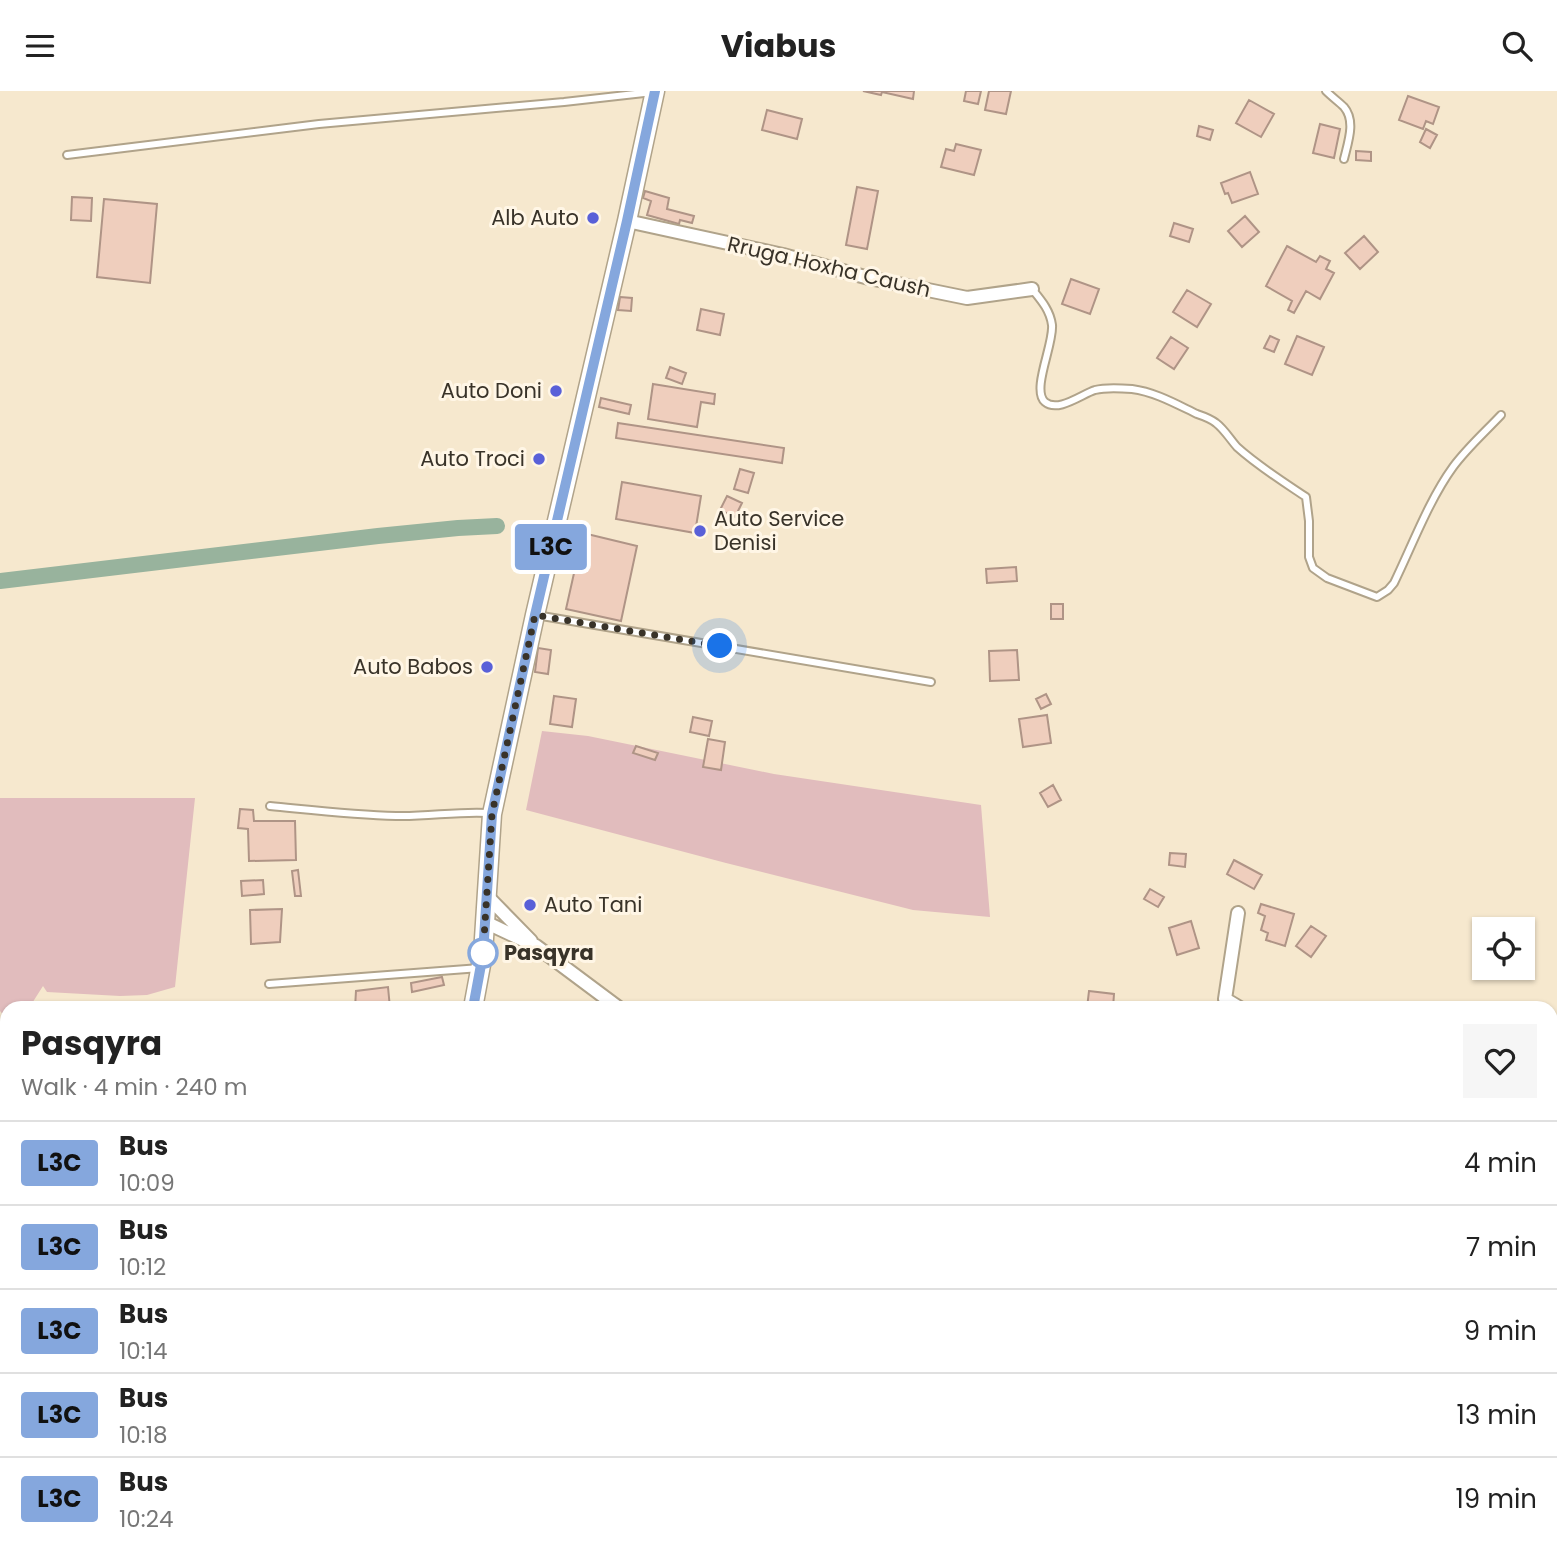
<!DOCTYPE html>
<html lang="en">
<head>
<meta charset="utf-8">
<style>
  :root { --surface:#fff; --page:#f6f6f6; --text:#222; --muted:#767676; --line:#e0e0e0 }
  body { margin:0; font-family:Poppins,sans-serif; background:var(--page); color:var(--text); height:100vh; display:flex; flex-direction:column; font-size:26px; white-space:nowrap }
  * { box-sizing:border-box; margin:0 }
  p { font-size:23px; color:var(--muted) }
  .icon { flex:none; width:38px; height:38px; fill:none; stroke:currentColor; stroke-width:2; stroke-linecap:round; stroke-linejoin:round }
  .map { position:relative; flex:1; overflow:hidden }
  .panel { position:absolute; left:0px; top:910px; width:1558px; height:555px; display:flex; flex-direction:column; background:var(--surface); border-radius:21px 21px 0 0; box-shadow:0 2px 5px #0004 }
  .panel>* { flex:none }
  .badge { padding:0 14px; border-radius:5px; font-size:24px; line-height:46px }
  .fabs { position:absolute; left:1472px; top:826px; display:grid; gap:14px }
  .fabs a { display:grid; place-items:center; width:63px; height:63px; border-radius:0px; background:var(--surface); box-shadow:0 2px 5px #0004; font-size:35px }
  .you { position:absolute; width:35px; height:35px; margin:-18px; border:5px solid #fff; border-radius:50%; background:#1a73e8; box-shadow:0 0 0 10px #1a73e833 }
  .map>.badge { position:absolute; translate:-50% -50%; box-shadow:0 0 0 4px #fff }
  .round { display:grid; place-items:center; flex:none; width:74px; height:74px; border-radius:0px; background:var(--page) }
  .overview { display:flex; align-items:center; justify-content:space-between; height:119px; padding:0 21px }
  h1 { font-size:33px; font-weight:700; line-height:52px }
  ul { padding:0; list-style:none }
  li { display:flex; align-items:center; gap:21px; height:84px; padding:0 21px; border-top:2px solid var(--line) }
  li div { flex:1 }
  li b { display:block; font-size:26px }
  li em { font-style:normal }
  li .badge { min-width:77px; font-weight:700; text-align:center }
  header { display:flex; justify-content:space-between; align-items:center; height:91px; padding:0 21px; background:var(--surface); font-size:32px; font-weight:700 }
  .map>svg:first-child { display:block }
</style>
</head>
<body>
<header><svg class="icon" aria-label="menu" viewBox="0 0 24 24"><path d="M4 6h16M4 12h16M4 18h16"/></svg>Viabus<svg class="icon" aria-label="search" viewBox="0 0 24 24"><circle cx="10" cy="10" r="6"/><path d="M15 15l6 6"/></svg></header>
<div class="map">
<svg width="1557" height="1464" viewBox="0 0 1557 1464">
  <rect width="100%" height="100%" fill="#f6e8ce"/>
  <!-- green -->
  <path fill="#e1bcbd" d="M 542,640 L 588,645 L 774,683 L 981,714 L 990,826 L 913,819 L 726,772 L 526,719 Z
    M 0,707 L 195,707 L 175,896 L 147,904 L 120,905 L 47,901 L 43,895 L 29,917 L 7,917 L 7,928 L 0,920 Z"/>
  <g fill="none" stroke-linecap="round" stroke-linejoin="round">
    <!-- canal -->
    <path stroke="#98b39d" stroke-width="16" d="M 0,490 L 378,445 L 458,437 L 497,435"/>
    <!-- river -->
    <path stroke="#98b39d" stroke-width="26" d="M 0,950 L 7,955
      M 0,1074 L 7,1055
      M 0,1126 L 7,1146
      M 0,1332 L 7,1312"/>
  </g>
  <!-- building -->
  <path fill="#efcebd" stroke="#af9486" stroke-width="2" d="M 863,0 L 914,0 L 913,8 L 882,1 L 881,4 Z
    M 966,0 L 981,0 L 978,13 L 964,10 Z
    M 989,0 L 1011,0 L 1006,23 L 985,19 Z
    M 1408,5 L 1439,16 L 1433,33 L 1426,30 L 1423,38 L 1399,29 Z
    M 1249,9 L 1274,23 L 1261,46 L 1236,32 Z
    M 767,19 L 802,28 L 797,48 L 762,39 Z
    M 1320,33 L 1340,38 L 1334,67 L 1313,62 Z
    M 1199,35 L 1213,39 L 1210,49 L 1197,45 Z
    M 1426,38 L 1437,44 L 1430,57 L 1420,51 Z
    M 956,53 L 981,59 L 974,84 L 941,76 L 946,58 L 954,60 Z
    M 1356,60 L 1371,61 L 1371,70 L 1356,69 Z
    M 1250,81 L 1258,103 L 1232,112 L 1228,102 L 1225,103 L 1221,92 Z
    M 857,96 L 878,100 L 867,158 L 846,154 Z
    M 645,100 L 669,107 L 667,118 L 694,125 L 692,132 L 680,129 L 679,133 L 647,124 L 651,110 L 643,107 Z
    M 72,106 L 92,107 L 91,130 L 71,129 Z
    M 104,108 L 157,113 L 150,192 L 97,186 Z
    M 1245,125 L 1259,141 L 1242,156 L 1228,140 Z
    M 1174,132 L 1193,138 L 1189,151 L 1170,145 Z
    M 1364,145 L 1378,161 L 1360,178 L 1345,162 Z
    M 1287,155 L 1316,171 L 1320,165 L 1330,170 L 1326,178 L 1334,182 L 1320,208 L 1306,200 L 1294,222 L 1288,219 L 1292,210 L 1266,195 Z
    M 1071,188 L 1099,198 L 1090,223 L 1062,213 Z
    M 1187,199 L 1211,213 L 1197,236 L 1173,221 Z
    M 620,206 L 632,207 L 631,220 L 618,219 Z
    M 701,218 L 724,223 L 720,244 L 697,239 Z
    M 1270,245 L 1279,249 L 1274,261 L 1264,257 Z
    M 1297,245 L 1324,256 L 1312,284 L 1285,273 Z
    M 1171,246 L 1188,257 L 1174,278 L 1157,267 Z
    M 670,276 L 686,282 L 682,293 L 666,287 Z
    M 653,293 L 715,303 L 714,313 L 701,311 L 697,336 L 648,328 Z
    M 601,307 L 631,314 L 629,323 L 599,316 Z
    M 618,332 L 784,357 L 782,372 L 616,347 Z
    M 740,378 L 754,382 L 748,402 L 734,398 Z
    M 622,391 L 701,405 L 695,442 L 616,428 Z
    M 727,405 L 742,412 L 735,426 L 720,419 Z
    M 583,442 L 637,455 L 621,530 L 566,518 Z
    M 1016,476 L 1017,490 L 987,492 L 986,478 Z
    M 1051,513 L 1063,513 L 1063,528 L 1051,528 Z
    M 538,557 L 551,559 L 548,583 L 535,581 Z
    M 1017,559 L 1019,589 L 990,590 L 989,560 Z
    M 1046,603 L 1051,613 L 1041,618 L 1036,608 Z
    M 554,605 L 576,608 L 572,636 L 550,633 Z
    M 1047,624 L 1051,652 L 1023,656 L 1019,628 Z
    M 693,626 L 712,630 L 709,645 L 690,641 Z
    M 708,648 L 725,651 L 721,679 L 703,676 Z
    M 636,655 L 658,662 L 655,669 L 633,662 Z
    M 1053,694 L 1061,709 L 1048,716 L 1040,702 Z
    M 240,718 L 253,719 L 254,730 L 295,730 L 296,769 L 249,770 L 248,738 L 238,737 Z
    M 1170,762 L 1186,763 L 1185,776 L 1169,774 Z
    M 1234,769 L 1262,784 L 1254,798 L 1227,783 Z
    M 298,779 L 301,805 L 295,805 L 292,780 Z
    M 263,789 L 264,803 L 242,805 L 241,790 Z
    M 1150,798 L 1164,806 L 1158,816 L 1144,808 Z
    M 1261,813 L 1294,823 L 1285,855 L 1266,849 L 1268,842 L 1261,839 L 1265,825 L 1258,822 Z
    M 282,818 L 280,851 L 251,853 L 250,819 Z
    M 1191,830 L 1199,857 L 1177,864 L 1169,837 Z
    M 1311,835 L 1326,845 L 1311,866 L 1296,855 Z
    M 442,886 L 444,894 L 412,901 L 411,892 Z
    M 388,896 L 390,917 L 355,917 L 356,900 Z
    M 1089,900 L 1114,903 L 1113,917 L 1087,917 Z
    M 1550,1280 L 1557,1281 L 1557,1302 L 1550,1301 Z
    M 579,1458 L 613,1458 L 612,1464 L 604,1464 Z
    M 619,1458 L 656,1458 L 654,1464 L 631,1464 L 618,1460 Z
    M 739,1458 L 764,1458 L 762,1464 L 748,1464 L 738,1461 Z
    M 806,1458 L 832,1458 L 830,1464 L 805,1464 Z"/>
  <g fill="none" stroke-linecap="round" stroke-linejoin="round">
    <defs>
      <path id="service" d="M 1326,0 C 1332,6 1339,11 1344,16 C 1356,30 1348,51 1344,68
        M 67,64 L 319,33 L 564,11 L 653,1
        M 1032,198 C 1041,209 1050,219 1052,234 C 1054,253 1031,299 1045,311 C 1058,322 1082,303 1095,299 C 1106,296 1120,297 1132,298 C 1155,301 1176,313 1197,323 C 1203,325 1211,328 1216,332 C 1224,338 1230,348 1237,356 C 1258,375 1282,390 1306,406 L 1309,430 L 1309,466 L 1313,477 L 1327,487 L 1377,506 L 1388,499 L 1394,492 C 1412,455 1429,409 1453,376 C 1467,357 1485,341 1501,324
        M 536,524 L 931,591
        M 270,715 C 312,719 354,724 396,725 C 427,726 458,720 488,722
        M 269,893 L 480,877
        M 1550,1230 L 1557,1229
        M 1010,1464 L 1033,1458"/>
      <path id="minor" d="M 627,130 L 783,164 L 869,187 L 967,207 L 1032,198
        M 487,805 L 531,850
        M 1238,822 L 1225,908 L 1240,917
        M 485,831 L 536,855 L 619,917
        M 1550,943 L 1557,939
        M 848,1458 L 851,1464
        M 936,1458 L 953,1464
        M 1346,1458 L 1360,1464
        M 677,1464 L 679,1458
        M 878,1464 L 886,1458
        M 1276,1464 L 1281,1458"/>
      <path id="secondary" d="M 473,917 L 483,863 L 492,723 L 535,524 L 627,130 L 655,0
        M 407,1464 L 407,1458"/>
    </defs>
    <!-- service casing -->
    <use href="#service" stroke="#b0a38a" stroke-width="10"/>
    <!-- minor casing -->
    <use href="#minor" stroke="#b0a38a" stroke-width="16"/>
    <!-- secondary casing -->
    <use href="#secondary" stroke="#b0a38a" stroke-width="21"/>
    <!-- service -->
    <use href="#service" stroke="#fff" stroke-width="6"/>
    <!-- minor -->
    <use href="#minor" stroke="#fff" stroke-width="12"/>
    <!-- secondary -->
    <use href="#secondary" stroke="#fff" stroke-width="18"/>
  </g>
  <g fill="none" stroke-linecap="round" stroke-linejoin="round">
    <defs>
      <path id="line" d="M 473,917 L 483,863 L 492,723 L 535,524 L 627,130 L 655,0"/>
    </defs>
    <!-- line casing -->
    <use href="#line" stroke="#fff" stroke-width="16"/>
    <!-- line -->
    <use href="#line" stroke="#85a7dd" stroke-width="10"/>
    <!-- walk -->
    <path stroke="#393329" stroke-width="7" stroke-dasharray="0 12.6" d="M 483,862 L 483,863 L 492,723 L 535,524 L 720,555"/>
  </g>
  <!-- markers -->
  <g fill="#5960d8" stroke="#fff6e6" stroke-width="2.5">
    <circle cx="593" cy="127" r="7"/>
    <circle cx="556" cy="300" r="7"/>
    <circle cx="539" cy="368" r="7"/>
    <circle cx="700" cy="440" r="7"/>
    <circle cx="487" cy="576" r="7"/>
    <circle cx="530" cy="814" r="7"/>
  </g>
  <circle fill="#fff" stroke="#85a7dd" stroke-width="3.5" cx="483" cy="862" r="14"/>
  <g text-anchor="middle" stroke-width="6" stroke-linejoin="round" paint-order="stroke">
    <!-- poi labels -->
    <g font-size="21" fill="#393329" stroke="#fff6e6" text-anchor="end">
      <text x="579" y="134">Alb Auto</text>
      <text x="542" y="307">Auto Doni</text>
      <text x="525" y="375">Auto Troci</text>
      <text x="714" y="435" text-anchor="start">Auto Service<tspan x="714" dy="24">Denisi</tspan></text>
      <text x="473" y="583">Auto Babos</text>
      <text x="544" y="821" text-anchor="start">Auto Tani</text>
    </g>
    <!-- street labels -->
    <g font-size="21" fill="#393329" stroke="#fff6e6">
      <text transform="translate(829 176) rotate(13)" y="7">Rruga Hoxha Caush</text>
    </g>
    <!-- stop labels -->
    <g font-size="21" font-weight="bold" fill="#393329" stroke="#fff6e6" text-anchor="start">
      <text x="504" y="869">Pasqyra</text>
    </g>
  </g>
</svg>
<div class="fabs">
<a><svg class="icon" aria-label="locate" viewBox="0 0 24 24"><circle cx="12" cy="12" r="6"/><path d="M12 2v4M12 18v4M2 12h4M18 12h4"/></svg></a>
</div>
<div class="you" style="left:720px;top:555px"></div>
<b class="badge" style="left:551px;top:456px;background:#85a7dd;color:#111">L3C</b>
<section class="panel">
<div class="overview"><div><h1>Pasqyra</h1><p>Walk · 4 min · 240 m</p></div><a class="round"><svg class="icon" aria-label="heart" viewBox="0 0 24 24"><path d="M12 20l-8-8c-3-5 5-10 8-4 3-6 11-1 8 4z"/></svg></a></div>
<ul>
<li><span class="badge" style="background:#85a7dd;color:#111">L3C</span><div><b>Bus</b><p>10:09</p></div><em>4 min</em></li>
<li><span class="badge" style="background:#85a7dd;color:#111">L3C</span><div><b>Bus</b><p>10:12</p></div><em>7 min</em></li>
<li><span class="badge" style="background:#85a7dd;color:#111">L3C</span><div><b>Bus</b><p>10:14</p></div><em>9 min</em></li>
<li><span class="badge" style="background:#85a7dd;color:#111">L3C</span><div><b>Bus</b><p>10:18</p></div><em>13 min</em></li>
<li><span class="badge" style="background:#85a7dd;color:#111">L3C</span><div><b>Bus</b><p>10:24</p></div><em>19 min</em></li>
</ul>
</section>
</div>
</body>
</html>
